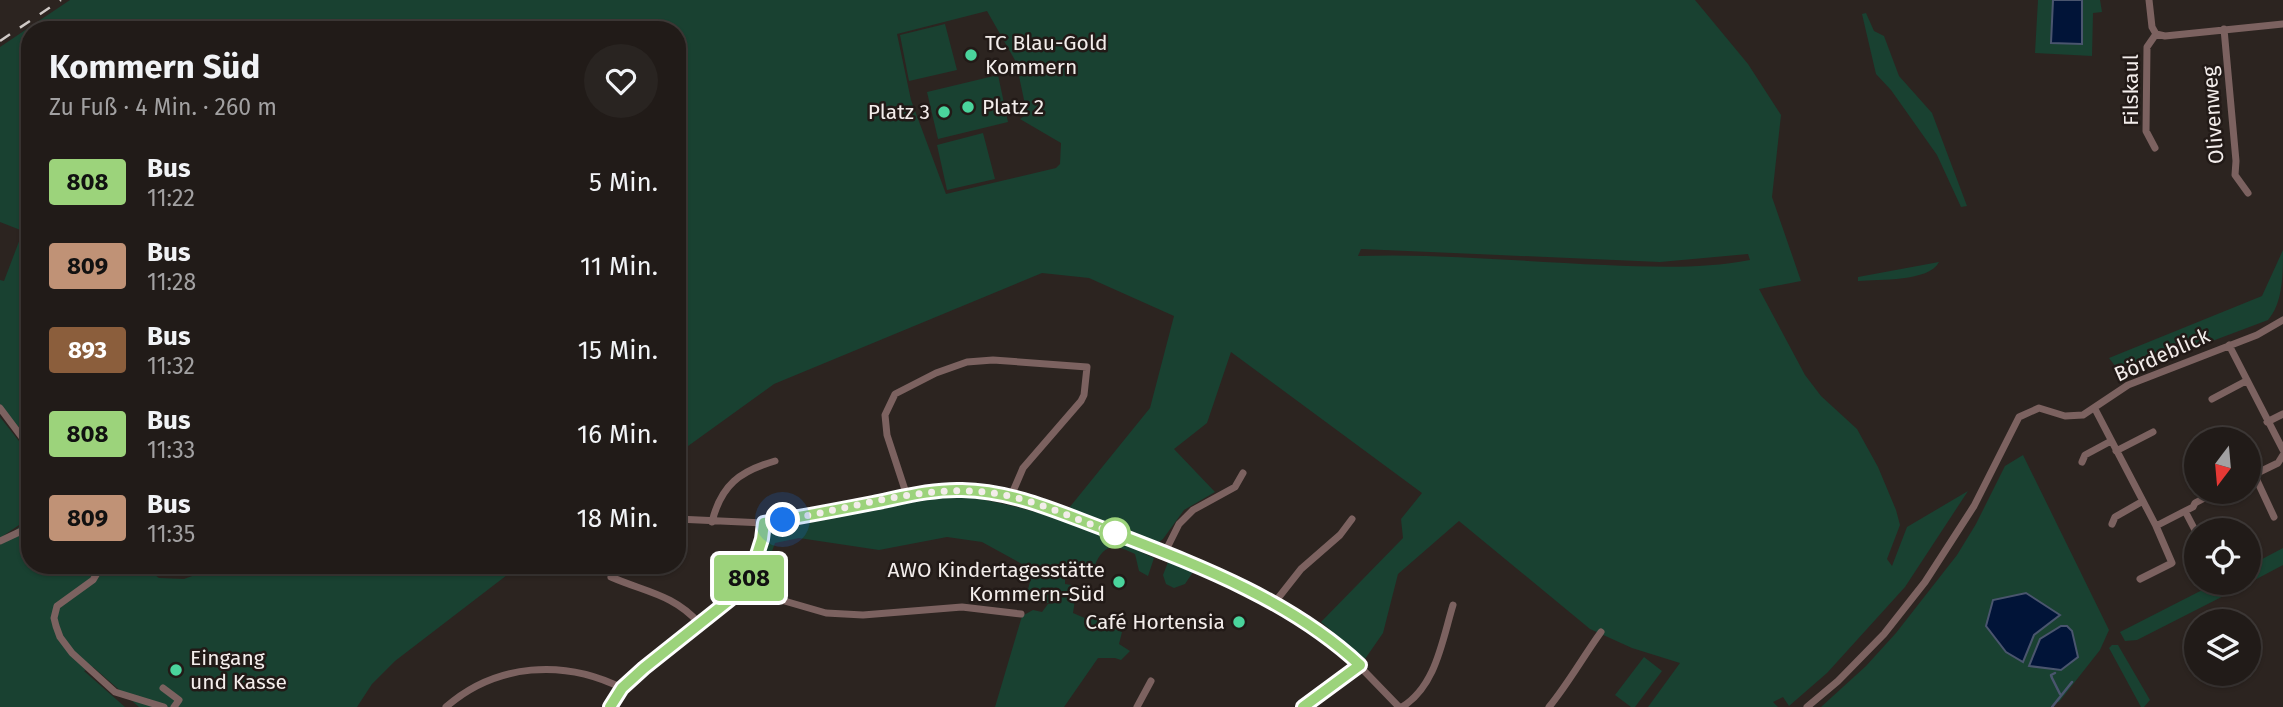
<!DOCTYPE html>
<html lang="de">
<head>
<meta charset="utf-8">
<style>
  :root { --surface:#211b18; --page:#292421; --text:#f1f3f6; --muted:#a2a1a2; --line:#3e3937 }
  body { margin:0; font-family:"Fira Sans",sans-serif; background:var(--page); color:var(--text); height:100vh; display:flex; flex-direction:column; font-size:26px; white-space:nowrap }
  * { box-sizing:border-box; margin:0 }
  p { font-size:23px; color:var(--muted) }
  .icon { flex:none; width:38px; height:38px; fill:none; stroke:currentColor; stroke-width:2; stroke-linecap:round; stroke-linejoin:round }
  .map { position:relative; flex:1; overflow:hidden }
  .panel { position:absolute; left:21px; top:21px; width:665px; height:553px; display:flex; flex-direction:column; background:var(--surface); border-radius:28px; box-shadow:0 2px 5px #0004,0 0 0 2px var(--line) }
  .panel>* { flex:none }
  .badge { padding:0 14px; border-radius:5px; font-size:24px; line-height:46px }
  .needle { width:46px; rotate:196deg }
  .controls { position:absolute; left:2184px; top:427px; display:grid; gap:14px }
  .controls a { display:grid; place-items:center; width:77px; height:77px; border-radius:50%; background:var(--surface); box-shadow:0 2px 5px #0004,0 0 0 2px var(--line); font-size:35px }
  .you { position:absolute; width:35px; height:35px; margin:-18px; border:5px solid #fff; border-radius:50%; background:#1a73e8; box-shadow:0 0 0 10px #1a73e833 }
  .map>.badge { position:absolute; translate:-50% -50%; box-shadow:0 0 0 4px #fff }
  .round { display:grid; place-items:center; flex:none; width:74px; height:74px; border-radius:37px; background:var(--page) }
  .headline { display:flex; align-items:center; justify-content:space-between; height:119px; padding:0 28px }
  h1 { font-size:33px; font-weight:700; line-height:52px }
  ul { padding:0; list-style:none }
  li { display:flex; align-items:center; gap:21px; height:84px; padding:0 28px }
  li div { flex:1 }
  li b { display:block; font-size:26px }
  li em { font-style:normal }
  li .badge { min-width:77px; font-weight:700; text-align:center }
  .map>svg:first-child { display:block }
</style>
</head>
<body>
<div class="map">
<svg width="2283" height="707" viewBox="0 0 2283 707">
  <rect width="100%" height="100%" fill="#2c2420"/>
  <!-- green -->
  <path fill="#194131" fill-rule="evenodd" d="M 70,0 L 1695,0 L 1748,64 L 1781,115 L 1772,197 L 1801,281 L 1759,289 L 1805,375 L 1821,396 L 1857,429 L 1878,467 L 1896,510 L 1900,525 L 1887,559 L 1892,566 L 1907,527 L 1968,491 L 1905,587 L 1827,673 L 1789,706 L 1783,697 L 1773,702 L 1778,707 L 1648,707 L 1680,663 L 1632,648 L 1590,629 L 1459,521 L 1398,574 L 1383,633 L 1365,659 L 1321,622 L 1403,538 L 1401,519 L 1422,493 L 1231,352 L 1207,423 L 1174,449 L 1215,492 L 1184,510 L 1163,539 L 1159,542 L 1148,540 L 1139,534 L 1069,508 L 1150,408 L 1174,316 L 1089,278 L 1042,273 L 774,384 L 677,454 L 677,30 L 30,30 L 30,441 L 0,404 L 0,280 L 4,281 L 23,231 L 0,222 L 0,47 ZM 987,11 L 1016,62 L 1027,114 L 1020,119 L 1061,143 L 1060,164 L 1056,168 L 946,194 L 911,100 L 897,34 ZM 1361,249 L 1660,262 L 1748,254 L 1750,260 C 1703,269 1653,267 1605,265 C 1523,262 1440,253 1358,256 Z
    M 2038,0 L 2100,0 L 2102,12 L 2093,13 L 2092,56 L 2035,53 Z
    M 1866,13 L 1874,31 L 1884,36 L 1899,76 L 1932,113 L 1967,206 L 1961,207 L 1937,155 L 1891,90 L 1876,74 L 1862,14 Z
    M 945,24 L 957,70 L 909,81 L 900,35 Z
    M 998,75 L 1008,122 L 938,139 L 927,92 Z
    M 983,133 L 995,179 L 947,190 L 937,145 Z
    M 2283,250 C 2283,274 2283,303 2268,320 L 2122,375 L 2109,358 L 2262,296 Z
    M 1939,262 C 1929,282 1879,279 1858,281 L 1858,277 Z
    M 0,417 L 30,455 L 30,565 L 141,565 L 159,578 L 184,579 L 203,572 L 213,565 L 520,565 L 395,661 L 372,684 L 357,707 L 139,707 L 93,667 L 84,671 L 125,707 L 0,707 L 0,545 L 25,521 L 0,538 Z
    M 2023,455 L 2109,630 L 2100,650 L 2059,702 L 2055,702 L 2050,707 L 1821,707 L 1866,666 L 1896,633 L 1957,555 L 1976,524 L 2005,466 Z
    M 963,496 C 1030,506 1093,529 1154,558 L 1148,576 L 1139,571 L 1135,554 C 1114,544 1104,543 1094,567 L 1078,567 L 1065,576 L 1065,584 L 1077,586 L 1073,613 L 1087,619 L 1093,617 L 1122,632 L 1119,644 L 1130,651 L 1121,660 L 1115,658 L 1098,658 L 1064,707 L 995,707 L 1022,616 L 1033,610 L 1042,612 L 1048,604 L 1057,602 L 1058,598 L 1048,603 L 1025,601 L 1033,570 L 1031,565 L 1022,564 L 982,542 L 947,537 L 879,550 L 799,538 L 775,543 L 761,582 L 753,578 L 769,530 C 834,521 898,498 963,496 Z
    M 2283,548 L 2283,565 L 2249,583 L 2249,566 Z
    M 1168,562 L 1193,572 L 1185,584 L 1174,588 L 1166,584 L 1163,575 Z
    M 2216,583 L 2249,583 L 2137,640 L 2125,641 L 2120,632 Z
    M 2112,645 L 2118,645 L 2150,700 L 2144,707 L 2141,707 L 2109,648 Z
    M 1644,657 L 1662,671 L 1635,707 L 1631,707 L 1615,695 Z"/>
  <!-- water -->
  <path fill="#011438" stroke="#4a556e" stroke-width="2" d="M 2053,0 L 2082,0 L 2082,44 L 2051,43 Z
    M 2026,593 L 2060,615 L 2034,635 L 2023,662 L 2006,652 L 1986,626 L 1993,600 Z
    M 2061,626 L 2067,626 L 2072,631 L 2078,657 L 2061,670 L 2029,666 L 2040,639 Z"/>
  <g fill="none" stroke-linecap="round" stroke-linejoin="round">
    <!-- stream -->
    <path stroke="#4a556e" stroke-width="2.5" d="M 2055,673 L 2051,675 L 2052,678 L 2060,694
      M 2052,707 L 2072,682"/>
    <!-- minor -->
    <path stroke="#7c6260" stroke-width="7" d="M 2149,0 L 2152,27 L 2156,34
      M 2224,29 L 2236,161 L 2235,175 L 2248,193
      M 2156,34 L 2165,36 L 2283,24
      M 2155,148 L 2146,131 L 2147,47 L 2156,34
      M 2229,345 L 2283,450
      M 2212,399 L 2246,381
      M 0,408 L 30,448
      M 2095,409 L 2156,526 L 2193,507 L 2195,503 L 2216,492
      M 2267,422 L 2283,414
      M 2116,451 L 2153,432
      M 2082,462 L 2085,455 L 2111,441
      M 2254,474 L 2274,517
      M 2249,477 L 2278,463 L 2283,455
      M 907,496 L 887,435 L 885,415 L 895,394 L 936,373 L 967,362 L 993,360 L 1087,367 L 1084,395 L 1081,401 L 1023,468 L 1011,496
      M 2185,511 L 2196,532
      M 677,519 L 764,523 L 932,491 L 964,490 L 1011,496 L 1057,510 L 1132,539 L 1260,594 L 1340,646 L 1399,707
      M 712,522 C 721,485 740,471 775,461
      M 2112,524 L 2115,517 L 2143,501
      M 0,541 L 30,527
      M 1164,554 L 1179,524 L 1193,510 L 1235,487 L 1243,473
      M 102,565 L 93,580 L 57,606 L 54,618 L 56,626 L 60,637 L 72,653 L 115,692 L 164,707
      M 611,577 C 645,592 673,594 699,623
      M 2140,579 L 2172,563 L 2156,526
      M 747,585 L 781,600 L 826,613 L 863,615 L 962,607 L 1021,614
      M 1275,602 L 1301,569 L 1340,535 L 1352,519
      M 163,688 L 179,700 L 174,707
      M 446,707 C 496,663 564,659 622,688
      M 610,707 L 622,688 L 644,668 L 747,585 L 762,539 L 764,523
      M 1137,707 L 1151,681
      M 1303,707 L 1360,665
      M 1402,707 C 1436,686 1442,641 1453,605
      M 1549,707 C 1568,684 1583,657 1601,632
      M 1807,707 L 1838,681 L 1884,634 L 1925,582 L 1974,506 L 2019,417 L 2039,408 L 2065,416 L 2083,415 L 2128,385 L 2257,335 L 2283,320"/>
    <!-- rail -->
    <path stroke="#cfc9c6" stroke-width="2.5" stroke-dasharray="12 12" stroke-linecap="butt" d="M 0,41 L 61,0"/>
  </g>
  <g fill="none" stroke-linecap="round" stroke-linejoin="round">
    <defs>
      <path id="line" d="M 610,707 L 622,688 L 644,668 L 747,586 L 762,539 L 764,523 C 800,517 837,510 873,503 C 903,497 932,489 962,490 C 1013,491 1058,512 1104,529 C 1194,564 1288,598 1360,665 L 1303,707"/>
    </defs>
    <!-- line casing -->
    <use href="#line" stroke="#fff" stroke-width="16"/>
    <!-- line -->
    <use href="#line" stroke="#9cd37b" stroke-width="10"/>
    <!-- walk -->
    <path stroke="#f3edeb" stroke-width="7" stroke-dasharray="0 12.6" d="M 783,520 C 859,508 936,478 1013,497 C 1048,505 1081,522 1115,533"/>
  </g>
  <!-- markers -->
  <g fill="#4ad49c" stroke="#221a17" stroke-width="2.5">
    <circle cx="971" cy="55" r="7"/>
    <circle cx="968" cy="107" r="7"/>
    <circle cx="944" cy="112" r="7"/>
    <circle cx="1119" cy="582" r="7"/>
    <circle cx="1239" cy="622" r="7"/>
    <circle cx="176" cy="670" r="7"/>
  </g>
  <circle fill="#fff" stroke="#9cd37b" stroke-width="3.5" cx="1115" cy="533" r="14"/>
  <g text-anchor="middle" stroke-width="5" stroke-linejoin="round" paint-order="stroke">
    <!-- poi labels -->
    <g font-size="21" fill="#f3edeb" stroke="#221a17" text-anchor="start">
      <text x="985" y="50">TC Blau-Gold<tspan x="985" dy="24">Kommern</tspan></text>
      <text x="982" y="114">Platz 2</text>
      <text x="930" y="119" text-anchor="end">Platz 3</text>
      <text x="1105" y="577" text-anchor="end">AWO Kindertagesstätte<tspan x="1105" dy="24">Kommern-Süd</tspan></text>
      <text x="1225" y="629" text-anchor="end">Café Hortensia</text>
      <text x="190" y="665">Eingang<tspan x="190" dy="24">und Kasse</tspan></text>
    </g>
    <!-- street labels -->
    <g font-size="21" fill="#f3edeb" stroke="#221a17">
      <text transform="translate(2131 90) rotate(-90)" y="7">Filskaul</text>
      <text transform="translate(2213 115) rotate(-94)" y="7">Olivenweg</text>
      <text transform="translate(2162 355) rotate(-24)" y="7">Bördeblick</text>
    </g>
  </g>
</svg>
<div class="controls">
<a><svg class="needle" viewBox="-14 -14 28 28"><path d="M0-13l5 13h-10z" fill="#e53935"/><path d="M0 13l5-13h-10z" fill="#a2a1a2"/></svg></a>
<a><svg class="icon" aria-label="locate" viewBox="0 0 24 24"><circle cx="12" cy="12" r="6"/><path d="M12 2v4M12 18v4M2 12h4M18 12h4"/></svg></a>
<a><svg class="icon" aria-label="layers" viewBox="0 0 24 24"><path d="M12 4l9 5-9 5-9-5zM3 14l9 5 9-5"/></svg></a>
</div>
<div class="you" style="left:783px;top:520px"></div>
<b class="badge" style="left:749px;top:578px;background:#9cd37b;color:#111">808</b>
<section class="panel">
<div class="headline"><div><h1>Kommern Süd</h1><p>Zu Fuß · 4 Min. · 260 m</p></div><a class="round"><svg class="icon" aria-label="heart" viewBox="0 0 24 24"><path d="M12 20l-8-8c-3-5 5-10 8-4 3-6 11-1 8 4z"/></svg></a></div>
<ul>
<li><span class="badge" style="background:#9cd37b;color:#111">808</span><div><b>Bus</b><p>11:22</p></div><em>5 Min.</em></li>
<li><span class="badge" style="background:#c09276;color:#111">809</span><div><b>Bus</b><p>11:28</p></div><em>11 Min.</em></li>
<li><span class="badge" style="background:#8b5e3c;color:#fff">893</span><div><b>Bus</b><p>11:32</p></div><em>15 Min.</em></li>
<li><span class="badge" style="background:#9cd37b;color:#111">808</span><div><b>Bus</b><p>11:33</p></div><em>16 Min.</em></li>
<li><span class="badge" style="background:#c09276;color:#111">809</span><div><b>Bus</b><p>11:35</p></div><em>18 Min.</em></li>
</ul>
</section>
</div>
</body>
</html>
